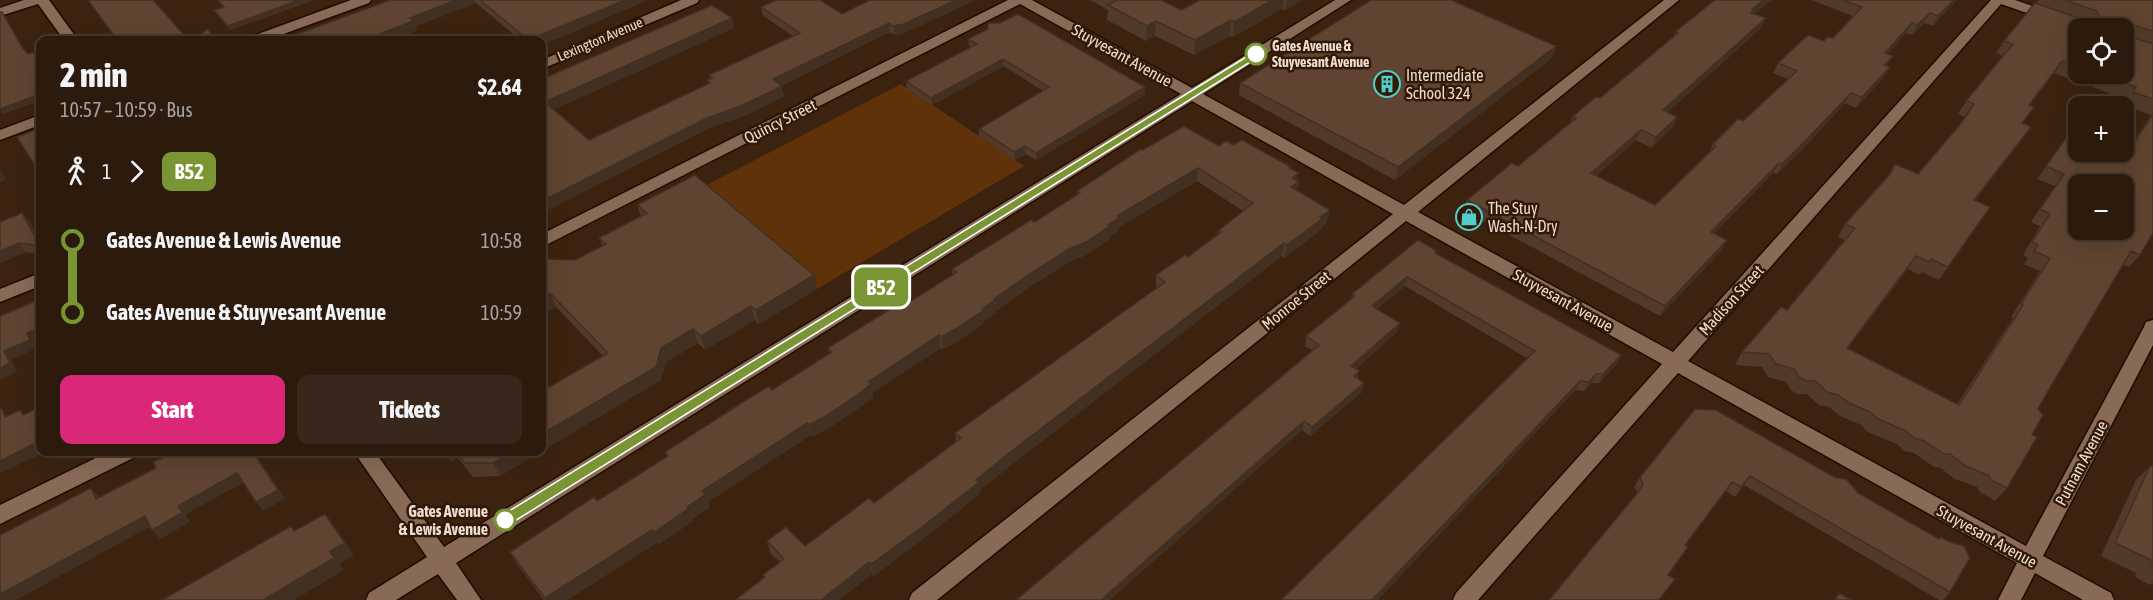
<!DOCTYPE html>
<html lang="en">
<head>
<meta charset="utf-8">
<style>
  :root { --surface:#2c1a0c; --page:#38271a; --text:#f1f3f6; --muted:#a6a19d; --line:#48382d; --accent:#db2777 }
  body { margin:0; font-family:"Asap Condensed",sans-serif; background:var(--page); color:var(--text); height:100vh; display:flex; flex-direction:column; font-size:22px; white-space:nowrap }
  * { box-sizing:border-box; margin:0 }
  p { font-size:20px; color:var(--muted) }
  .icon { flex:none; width:33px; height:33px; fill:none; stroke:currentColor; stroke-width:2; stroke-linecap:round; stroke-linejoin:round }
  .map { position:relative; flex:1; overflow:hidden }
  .side { position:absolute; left:36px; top:36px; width:510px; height:420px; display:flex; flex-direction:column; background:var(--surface); border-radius:12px; box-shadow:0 6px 24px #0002,0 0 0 2px var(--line) }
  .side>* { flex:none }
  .badge { padding:0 12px; border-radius:9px; font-size:21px; line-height:39px }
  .controls { position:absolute; left:2068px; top:18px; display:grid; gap:12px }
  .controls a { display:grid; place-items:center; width:66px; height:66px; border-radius:12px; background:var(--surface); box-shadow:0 6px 24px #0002,0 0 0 2px var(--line); font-size:30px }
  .map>.badge { position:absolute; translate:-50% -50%; box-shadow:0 0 0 3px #fff }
  .legs { display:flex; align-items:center; gap:9px; height:66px; padding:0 24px; font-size:20px }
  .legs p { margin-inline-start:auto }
  .overview { display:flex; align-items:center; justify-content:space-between; height:102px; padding:0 24px }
  h1 { font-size:33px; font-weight:800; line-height:45px }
  .button { display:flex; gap:12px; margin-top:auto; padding:12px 24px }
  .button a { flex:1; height:69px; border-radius:12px; background:var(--accent); color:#fff; font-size:24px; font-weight:800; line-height:69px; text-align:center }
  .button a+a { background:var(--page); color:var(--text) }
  ul { padding:0 24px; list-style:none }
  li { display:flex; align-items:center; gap:21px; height:72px; font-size:22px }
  li i { display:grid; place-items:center; width:9px; height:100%; margin:0 8px; background:currentColor }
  li i::after { content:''; width:15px; height:15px; margin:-8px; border:4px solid; border-radius:50%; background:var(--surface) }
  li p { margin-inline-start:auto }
  li:first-child i { background:linear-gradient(#0000 50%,currentColor 0) }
  li:last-child i { background:linear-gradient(currentColor 50%,#0000 0) }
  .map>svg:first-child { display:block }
</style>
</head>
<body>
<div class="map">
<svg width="2153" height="600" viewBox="0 0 2153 600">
  <rect width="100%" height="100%" fill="#3b2310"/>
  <!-- green -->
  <path fill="#603209" d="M 901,84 L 1024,166 L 817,289 L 699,189 Z"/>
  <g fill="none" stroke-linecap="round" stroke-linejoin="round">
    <defs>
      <path id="street" d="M 24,0 L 49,0 L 78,40 L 64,40 L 38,4 L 0,16 L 0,8 Z
        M 351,0 L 371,0 L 369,3 L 267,40 L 248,40 L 250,37 Z
        M 681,0 L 699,0 L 697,3 L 542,69 L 542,60 Z
        M 1008,0 L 1032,0 L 1192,88 L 1335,0 L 1351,0 L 1203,94 L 1404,205 L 1664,0 L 1679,0 L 1418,212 L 1673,352 L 1991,0 L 2015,0 L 2088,25 L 2090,28 L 2079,28 L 2079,31 L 2001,4 L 1688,361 L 2026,546 L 2144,327 L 2146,322 L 2153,320 L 2153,345 L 2043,556 L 2111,593 L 2114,600 L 2083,600 L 2035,573 L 2021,600 L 1998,600 L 2017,563 L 1678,373 L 1478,600 L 1453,600 L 1456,593 L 1662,364 L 1406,221 L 937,600 L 909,600 L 912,593 L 1393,214 L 1192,101 L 456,563 L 481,600 L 457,600 L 438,574 L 396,600 L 366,600 L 369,593 L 427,557 L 354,452 L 375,452 L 444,547 L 1181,94 L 1020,4 L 542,247 L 542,234 Z
        M 40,115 L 40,125 L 0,140 L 0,130 Z
        M 40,273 L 40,286 L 0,302 L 0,289 Z
        M 108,452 L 136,452 L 133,458 L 0,524 L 0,505 Z"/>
    </defs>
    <!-- street casing -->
    <use href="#street" stroke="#210b00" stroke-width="3"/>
    <!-- street -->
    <use href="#street" fill="#886b57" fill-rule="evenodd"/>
  </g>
  <!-- wall -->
  <path fill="#523a2a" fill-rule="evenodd" d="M 217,0 L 314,0 L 230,30 L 217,15 L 214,10 L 223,7 Z
    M 390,0 L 648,0 L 542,45 L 542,40 L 520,40 L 476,3 L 416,26 L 417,30 L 392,40 L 281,40 Z
    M 870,0 L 905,33 L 895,35 L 890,32 L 781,86 L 784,96 L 744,116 L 709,128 L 542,213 L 542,79 L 732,18 L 734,28 L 554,109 L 589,140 L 708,84 L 707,80 L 710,79 L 709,75 L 793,36 L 763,16 L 761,7 L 842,14 Z
    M 1090,0 L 1161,0 L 1181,10 L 1200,0 L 1303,0 L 1285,10 L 1282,9 L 1233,37 L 1230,36 L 1194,55 L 1155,36 L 1146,41 L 1107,20 L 1108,10 Z
    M 1715,0 L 1772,0 L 1754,14 L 1761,28 L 1668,112 L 1673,127 L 1651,148 L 1636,140 L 1596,176 L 1655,205 L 1709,153 L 1713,144 L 1743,121 L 1788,79 L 1773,73 L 1778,63 L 1833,38 L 1853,16 L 1811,0 L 1957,0 L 1933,26 L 1924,23 L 1912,35 L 1906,33 L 1888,54 L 1887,66 L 1884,77 L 1856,108 L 1845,103 L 1804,148 L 1777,174 L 1773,173 L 1714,234 L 1722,250 L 1660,316 L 1463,210 L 1467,200 L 1518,166 L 1570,123 L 1572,117 L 1600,98 L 1673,37 L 1675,32 Z
    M 2039,0 L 2153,0 L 2153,233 L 2140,255 L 2129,267 L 2123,265 L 2048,391 L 2038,409 L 2032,435 L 2007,488 L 1995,501 L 1980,492 L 1977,487 L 1955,479 L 1939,467 L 1934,467 L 1914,453 L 1904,451 L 1897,444 L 1868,432 L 1861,425 L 1840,416 L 1829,407 L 1819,405 L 1807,394 L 1797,394 L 1791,390 L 1786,382 L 1768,377 L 1762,367 L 1735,365 L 1742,352 L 1787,310 L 1845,240 L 1838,237 L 1845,224 L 1887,178 L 1895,164 L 1918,174 L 1962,122 L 1965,117 L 1958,114 L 1966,101 L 2003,56 L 1996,53 L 2004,41 ZM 2079,28 L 2124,74 L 2079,74 ZM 2054,73 L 2070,79 L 2074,73 L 2093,87 L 2126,100 L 2123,105 L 2151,115 L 2132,144 L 2077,123 L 2037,179 L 2055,186 L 2031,222 L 2040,226 L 2023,255 L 2028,258 L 2024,264 L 2040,271 L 2011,317 L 2013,318 L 1957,404 L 1848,348 L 1908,269 L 1920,275 L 1922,272 L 1939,280 L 1990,207 L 1975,201 L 2031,127 L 2022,123 L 2030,105 Z
    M 968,39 L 1145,87 L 1145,95 L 1036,160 L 1026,154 L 1015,160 L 979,136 L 979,129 L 1043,91 L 1004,66 L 932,105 L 907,89 L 906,81 L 971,47 L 969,46 Z
    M 1556,46 L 1552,58 L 1395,180 L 1239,95 L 1240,83 Z
    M 1233,145 L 1291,167 L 1291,169 L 1297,181 L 1299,182 L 1297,191 L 1327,223 L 1321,228 L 1320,231 L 1284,258 L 1282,256 L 1010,466 L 980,490 L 980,494 L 923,539 L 874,576 L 872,574 L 839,600 L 735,600 L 764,578 L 763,575 L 780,562 L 771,554 L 767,541 L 805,546 L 874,503 L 956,442 L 955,433 L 1156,288 L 1156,275 L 1188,257 L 1218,235 L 1218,231 L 1243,211 L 1197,181 L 1119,227 L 1119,230 L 1110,236 L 1110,239 L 1086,255 L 1071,261 L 1031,286 L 996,311 L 996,313 L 984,321 L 984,323 L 958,341 L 943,349 L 941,348 L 872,393 L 873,397 L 859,408 L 829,428 L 812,437 L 811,435 L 708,502 L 710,507 L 692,519 L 693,521 L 659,544 L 658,542 L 567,600 L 544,600 L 517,564 L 510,552 L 597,501 L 667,457 L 665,452 L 772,390 L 829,354 L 828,348 L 903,306 L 953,275 L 952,269 L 1035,222 L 1077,196 L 1077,191 L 1143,150 Z
    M 637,205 L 814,275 L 817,289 L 759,324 L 755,320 L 705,350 L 698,343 L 666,362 L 661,380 L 500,476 L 473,477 L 458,458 L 451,462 L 443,452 L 542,452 L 603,356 L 556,307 L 542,315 L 542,263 L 575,260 L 603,246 L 599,238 L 641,216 Z
    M 22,213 L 30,222 L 40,242 L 40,254 L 26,252 L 0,263 L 0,222 Z
    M 1436,254 L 1617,364 L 1599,383 L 1592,383 L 1584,391 L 1576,390 L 1527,358 L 1405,286 L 1377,309 L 1400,323 L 1397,332 L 1356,369 L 1362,392 L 1310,436 L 1302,430 L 1312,350 L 1305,346 L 1306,336 L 1351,300 L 1352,294 Z
    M 1695,409 L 1858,493 L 1938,539 L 1940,537 L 1950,592 L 1943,600 L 1939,600 L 1744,485 L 1735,497 L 1726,491 L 1685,545 L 1688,547 L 1669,575 L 1669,589 L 1638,493 L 1634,487 L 1640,477 Z
    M 2153,465 L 2153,583 L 2150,585 L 2135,577 L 2136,573 L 2101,556 L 2136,480 L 2150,466 Z"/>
  <!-- shaded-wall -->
  <path fill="#423022" d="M 299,0 L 314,0 L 230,30 L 228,26 Z
    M 456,0 L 475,0 L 476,3 L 416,26 L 417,30 L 392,40 L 364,40 L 410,18 Z
    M 625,0 L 648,0 L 542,45 L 542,40 L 528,40 Z
    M 956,0 L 976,0 L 905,33 L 895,35 L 893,26 Z
    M 1272,0 L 1283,0 L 1282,9 L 1233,37 L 1234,22 Z
    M 1287,0 L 1303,0 L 1285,10 Z
    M 1764,0 L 1772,0 L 1751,16 L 1752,9 Z
    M 1954,0 L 1957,0 L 1933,26 L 1938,16 Z
    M 1930,13 L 1924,23 L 1912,35 L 1917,25 Z
    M 732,18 L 734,28 L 549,112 L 545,102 Z
    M 1766,18 L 1761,28 L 1659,120 L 1663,110 Z
    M 1231,20 L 1230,36 L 1194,55 L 1195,40 Z
    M 1156,21 L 1155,36 L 1146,41 L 1147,26 Z
    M 889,23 L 890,32 L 775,89 L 773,79 Z
    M 1912,23 L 1906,33 L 1880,63 L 1885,53 Z
    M 186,37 L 189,40 L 176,40 Z
    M 1556,46 L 1552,58 L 1395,180 L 1398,167 Z
    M 1893,56 L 1887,65 L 1884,65 Z
    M 1003,59 L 1004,66 L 932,105 L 931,98 Z
    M 1890,67 L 1884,77 L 1856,108 L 1862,97 Z
    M 782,86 L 784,96 L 744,116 L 709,128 L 542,213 L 542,201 L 707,118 Z
    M 1145,87 L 1145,95 L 1036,160 L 1036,153 Z
    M 1851,93 L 1845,103 L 1804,148 L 1777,174 L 1782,164 Z
    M 40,94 L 40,101 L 3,114 L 0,110 L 0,109 Z
    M 1677,117 L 1673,127 L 1651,148 L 1656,137 Z
    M 2031,127 L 2023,139 L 1965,213 L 1974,200 Z
    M 1641,130 L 1636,140 L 1587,183 L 1591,173 Z
    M 1025,146 L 1026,154 L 1015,160 L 1014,152 Z
    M 1779,163 L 1773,173 L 1706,242 L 1711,232 Z
    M 1198,168 L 1197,181 L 1119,227 L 1119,230 L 1110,236 L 1110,239 L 1086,255 L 1071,261 L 1031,286 L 996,311 L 996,313 L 984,321 L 984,323 L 958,341 L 943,349 L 942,337 L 982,309 L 994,299 L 1031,273 L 1108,225 L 1117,216 Z
    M 0,169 L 6,179 L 0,182 Z
    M 1299,173 L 1297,183 L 1299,182 L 1297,195 L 1289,200 L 1292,178 Z
    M 1330,210 L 1327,223 L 1321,228 L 1320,231 L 1284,258 L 1287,245 Z
    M 22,213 L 30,222 L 40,242 L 40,246 Z
    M 1727,240 L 1722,250 L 1660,316 L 1665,306 Z
    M 19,243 L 26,252 L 0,263 L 0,251 Z
    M 1284,243 L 1282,256 L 1010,466 L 980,490 L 980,494 L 923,539 L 874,576 L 871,564 L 1009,453 Z
    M 1916,256 L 1908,269 L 1838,360 Z
    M 814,275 L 817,289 L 759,324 L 756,310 Z
    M 1407,277 L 1405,286 L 1370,315 L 1372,306 Z
    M 550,293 L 556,307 L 542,315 L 542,298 Z
    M 751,306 L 755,320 L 705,350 L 701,336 Z
    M 1400,323 L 1397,332 L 1349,375 L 1351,366 Z
    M 40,327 L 40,338 L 34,341 L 37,348 L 11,360 L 17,372 L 0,380 L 0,368 L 4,351 L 27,333 Z
    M 693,329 L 698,343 L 666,362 L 661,380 L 500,476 L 493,463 L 512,452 L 542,452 L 542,434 L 661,348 Z
    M 939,335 L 941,348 L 872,393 L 873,397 L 859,408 L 829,428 L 812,437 L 809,425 L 868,382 Z
    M 1621,355 L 1617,364 L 1599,383 L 1603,374 Z
    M 1596,374 L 1592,383 L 1584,391 L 1589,382 Z
    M 1580,381 L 1576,390 L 1378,600 L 1372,600 Z
    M 1364,383 L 1362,392 L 1310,436 L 1312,427 Z
    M 1304,421 L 1302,430 L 1110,600 L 1101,600 Z
    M 807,423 L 811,435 L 708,502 L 710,507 L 692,519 L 693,521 L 659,544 L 654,532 L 687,507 L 702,491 Z
    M 40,441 L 40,452 L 46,452 L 0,473 L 0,461 Z
    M 253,452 L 254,452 L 285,499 L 263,511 L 256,502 Z
    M 445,452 L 454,452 L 458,458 L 451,462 Z
    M 237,473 L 245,482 L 186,514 L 190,522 L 160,539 L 152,530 L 178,506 Z
    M 1732,482 L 1726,491 L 1679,554 L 1685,545 Z
    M 91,488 L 99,497 L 96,499 Z
    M 325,514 L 354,555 L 340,564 L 344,570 L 294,600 L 263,600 L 330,551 Z
    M 145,516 L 153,525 L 16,600 L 0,600 L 0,594 Z
    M 652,530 L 658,542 L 567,600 L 546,600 L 545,598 Z
    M 869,562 L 872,574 L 839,600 L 821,600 Z"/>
  <!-- building -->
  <path fill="#5f4431" stroke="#423022" stroke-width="1.5" fill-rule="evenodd" d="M 88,0 L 153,0 L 186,37 L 176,40 L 117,40 Z
    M 218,0 L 299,0 L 228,26 L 214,10 L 224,7 Z
    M 390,0 L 456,0 L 410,18 L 413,21 L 365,40 L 281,40 Z
    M 480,0 L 625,0 L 528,40 Z
    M 776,0 L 820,0 L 842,14 L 870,0 L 956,0 L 904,24 L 893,26 L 889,23 L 773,79 L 782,86 L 741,106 L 707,118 L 542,201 L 542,79 L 712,5 L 732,18 L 545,102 L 589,140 L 710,83 L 707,80 L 713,78 L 709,75 L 800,33 L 761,7 Z
    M 1117,0 L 1161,0 L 1181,10 L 1200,0 L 1272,0 L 1234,22 L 1231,20 L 1195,40 L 1156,21 L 1147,26 L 1108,5 Z
    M 1371,0 L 1451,0 L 1556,46 L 1398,167 L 1240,83 Z
    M 1715,0 L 1764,0 L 1752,9 L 1754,10 L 1751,13 L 1766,18 L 1663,110 L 1677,117 L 1656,137 L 1641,130 L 1591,173 L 1655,205 L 1716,146 L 1713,144 L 1738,119 L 1743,121 L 1797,71 L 1778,63 L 1808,35 L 1824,41 L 1828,37 L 1833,38 L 1862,7 L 1842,0 L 1954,0 L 1938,16 L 1930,13 L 1917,25 L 1912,23 L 1885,53 L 1893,56 L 1884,65 L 1890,67 L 1862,97 L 1851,93 L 1809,137 L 1782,164 L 1779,163 L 1711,232 L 1727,240 L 1665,306 L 1467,200 L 1512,163 L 1518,166 L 1576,118 L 1572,117 L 1585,106 L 1596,97 L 1600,98 L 1678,33 L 1675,32 Z
    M 2065,0 L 2153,0 L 2153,31 L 2133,25 L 2130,27 L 2131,37 L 2153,44 L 2153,99 L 2133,92 L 2136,87 L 2100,74 L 2124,74 L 2124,28 L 2079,28 L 2079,66 L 2078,66 L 2062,61 L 2029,105 L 2034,107 L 2022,123 L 2031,127 L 1974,200 L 1990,207 L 1948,267 L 1931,259 L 1929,262 L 1916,256 L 1847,348 L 1959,405 L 2023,305 L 2021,304 L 2050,258 L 2034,251 L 2038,245 L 2032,242 L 2050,214 L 2040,209 L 2064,174 L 2046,166 L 2077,123 L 2079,124 L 2079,152 L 2124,152 L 2124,141 L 2133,145 L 2153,114 L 2153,233 L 2140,255 L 2131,251 L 2048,391 L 2038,409 L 2043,415 L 2032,435 L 2037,437 L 2007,488 L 1991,480 L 1988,475 L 1966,466 L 1950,454 L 1944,454 L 1924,441 L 1914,438 L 1906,431 L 1878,419 L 1870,412 L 1849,403 L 1838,395 L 1827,392 L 1816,381 L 1806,381 L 1799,377 L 1794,369 L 1776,364 L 1769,354 L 1742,352 L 1781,307 L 1787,310 L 1855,228 L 1845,224 L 1891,173 L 1895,164 L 1918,174 L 1962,122 L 1974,104 L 1966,101 L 2013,44 L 2004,41 L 2035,3 L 2087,21 L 2090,18 L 2100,18 L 2097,11 ZM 2079,184 L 2124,184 L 2124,230 L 2079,230 Z
    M 0,12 L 2,12 L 22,47 L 28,54 L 35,52 L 40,60 L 40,94 L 0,109 Z
    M 1018,14 L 1145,87 L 1036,153 L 1025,146 L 1014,152 L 979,129 L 1049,87 L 1003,59 L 931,98 L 906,81 L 977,44 L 968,39 L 988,29 L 988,23 L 1000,23 Z
    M 207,29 L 218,40 L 195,40 Z
    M 1184,126 L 1219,146 L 1226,141 L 1233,145 L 1242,140 L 1291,167 L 1289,168 L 1299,173 L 1292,178 L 1299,182 L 1291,187 L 1330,210 L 1320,217 L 1322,219 L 1287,245 L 1284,243 L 1009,453 L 976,480 L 979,482 L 922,527 L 871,564 L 869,562 L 821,600 L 735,600 L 765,577 L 763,575 L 784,559 L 767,541 L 786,527 L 805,546 L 869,498 L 874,503 L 961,438 L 955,433 L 1165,282 L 1156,275 L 1185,255 L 1188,257 L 1221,232 L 1218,231 L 1253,203 L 1198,168 L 1117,216 L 1119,218 L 1108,225 L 1110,226 L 1086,242 L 1071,248 L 1031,273 L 994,299 L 995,300 L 982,309 L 983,311 L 957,328 L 942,337 L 939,335 L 868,382 L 871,384 L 857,395 L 826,416 L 809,425 L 807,423 L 702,491 L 706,494 L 687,507 L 688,509 L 654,532 L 652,530 L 545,598 L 510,552 L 594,497 L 597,501 L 668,456 L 665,452 L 743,402 L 769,386 L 772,390 L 832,352 L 828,348 L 900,303 L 903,306 L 957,272 L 952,269 L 1031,220 L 1035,222 L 1080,193 L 1077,191 L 1141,149 L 1143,150 Z
    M 40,128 L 40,174 L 17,137 Z
    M 695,175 L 814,275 L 756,310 L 751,306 L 701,336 L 693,329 L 661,348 L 656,367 L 542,434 L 542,391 L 608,353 L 550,293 L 542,298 L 542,263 L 548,259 L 575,260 L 606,244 L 599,238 L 647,213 L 637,205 Z
    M 22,213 L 40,246 L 19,243 L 0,251 L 0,222 Z
    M 1418,240 L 1437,251 L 1435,253 L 1621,355 L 1603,374 L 1596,374 L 1589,382 L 1580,381 L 1372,600 L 1281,600 L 1535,351 L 1407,277 L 1372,306 L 1400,323 L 1351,366 L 1360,371 L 1354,376 L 1364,383 L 1312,427 L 1304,421 L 1101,600 L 1016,600 L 1319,345 L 1306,336 L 1355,296 L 1352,294 Z
    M 40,292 L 40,327 L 27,333 L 30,340 L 4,351 L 10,363 L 0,368 L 0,316 L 38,300 L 35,294 Z
    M 40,407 L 40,441 L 0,461 L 0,409 L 2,409 L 5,417 L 20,410 L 23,415 Z
    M 1695,409 L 1716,410 L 1836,478 L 1846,479 L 1858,493 L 1939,539 L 1940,537 L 1950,542 L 1964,546 L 1970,558 L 1950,592 L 1750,476 L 1741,487 L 1732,482 L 1685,545 L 1688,547 L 1668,575 L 1675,579 L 1659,600 L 1549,600 L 1639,491 L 1643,484 L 1640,477 Z
    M 175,452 L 253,452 L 278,490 L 256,502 L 237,473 L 178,506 L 182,513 L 152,530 L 145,516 L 0,594 L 0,535 L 91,488 L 96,499 L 156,468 L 153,462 Z
    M 456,452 L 512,452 L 493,463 L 465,463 Z
    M 2150,466 L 2153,466 L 2153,565 L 2150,564 L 2151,560 L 2115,543 Z
    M 325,514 L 345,543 L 330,551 L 334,558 L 263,600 L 162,600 L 291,526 L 294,531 Z
    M 1839,593 L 1851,600 L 1835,600 Z"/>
  <!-- line-1 -->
  <path fill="#799534" stroke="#fff" stroke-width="1.5" d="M 1256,51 L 1261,54 L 1260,56 L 510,524 L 501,524 L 499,520 L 501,516 Z"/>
  <!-- icons -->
  <defs>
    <symbol id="building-ring" viewBox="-11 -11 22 22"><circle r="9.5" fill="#311906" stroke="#53cdca" stroke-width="1.5"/><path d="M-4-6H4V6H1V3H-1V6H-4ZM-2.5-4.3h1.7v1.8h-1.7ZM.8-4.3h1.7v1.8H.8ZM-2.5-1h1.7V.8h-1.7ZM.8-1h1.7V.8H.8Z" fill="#53cdca"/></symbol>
    <symbol id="shop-ring" viewBox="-11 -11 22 22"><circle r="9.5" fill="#311906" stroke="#53cdca" stroke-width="1.5"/><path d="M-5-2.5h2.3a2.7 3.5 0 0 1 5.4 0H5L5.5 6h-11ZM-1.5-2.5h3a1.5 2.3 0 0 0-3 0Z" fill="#53cdca"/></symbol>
  </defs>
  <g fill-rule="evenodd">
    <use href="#building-ring" x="1372" y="69" width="30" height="30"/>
    <use href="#shop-ring" x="1454" y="202" width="30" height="30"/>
  </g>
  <!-- markers -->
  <g fill="#fff" stroke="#799534" stroke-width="3">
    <circle cx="1256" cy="54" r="10"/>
    <circle cx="505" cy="520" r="10"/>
  </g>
  <g text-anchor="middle" stroke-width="5" stroke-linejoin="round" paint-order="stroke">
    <!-- far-street labels -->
    <g font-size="14" fill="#eddcd1" stroke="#311906">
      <text transform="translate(600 39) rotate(-23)" y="5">Lexington Avenue</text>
    </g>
    <!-- far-stop labels -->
    <g font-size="14" font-weight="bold" fill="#eddcd1" stroke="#311906" text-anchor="start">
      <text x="1272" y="51">Gates Avenue &amp;<tspan x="1272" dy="16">Stuyvesant Avenue</tspan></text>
    </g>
    <!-- street labels -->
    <g font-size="16" fill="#eddcd1" stroke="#311906">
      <text transform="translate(1122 55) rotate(29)" y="6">Stuyvesant Avenue</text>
      <text transform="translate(780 121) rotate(-27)" y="6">Quincy Street</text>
      <text transform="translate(1296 300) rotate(-39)" y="6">Monroe Street</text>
      <text transform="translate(1563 300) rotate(29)" y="6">Stuyvesant Avenue</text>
      <text transform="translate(1731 300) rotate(-48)" y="6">Madison Street</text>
      <text transform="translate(2081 463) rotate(-62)" y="6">Putnam Avenue</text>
      <text transform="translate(1987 536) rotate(29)" y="6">Stuyvesant Avenue</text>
    </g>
    <!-- poi labels -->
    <g font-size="16" fill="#eddcd1" stroke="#311906" text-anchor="start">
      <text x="1406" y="81">Intermediate<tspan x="1406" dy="18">School 324</tspan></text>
      <text x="1488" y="214">The Stuy<tspan x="1488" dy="18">Wash-N-Dry</tspan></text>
    </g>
    <!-- stop labels -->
    <g font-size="16" font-weight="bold" fill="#eddcd1" stroke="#311906" text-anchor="end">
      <text x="488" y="517">Gates Avenue<tspan x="488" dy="18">&amp; Lewis Avenue</tspan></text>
    </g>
  </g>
</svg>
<div class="controls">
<a><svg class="icon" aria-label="locate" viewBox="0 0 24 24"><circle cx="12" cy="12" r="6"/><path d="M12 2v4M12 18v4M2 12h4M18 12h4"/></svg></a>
<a>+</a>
<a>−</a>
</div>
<b class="badge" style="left:881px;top:287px;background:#799534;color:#fff">B52</b>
<section class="side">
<div class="overview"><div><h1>2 min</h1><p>10:57 – 10:59 · Bus</p></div><b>$2.64</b></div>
<div class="legs"><svg class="icon" aria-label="walk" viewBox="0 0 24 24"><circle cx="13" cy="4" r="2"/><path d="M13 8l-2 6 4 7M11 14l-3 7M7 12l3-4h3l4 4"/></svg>1<svg class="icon" aria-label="forward" viewBox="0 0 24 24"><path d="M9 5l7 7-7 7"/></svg><b class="badge" style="background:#799534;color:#fff">B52</b></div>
<ul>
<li><i style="color:#799534"></i><b>Gates Avenue &amp; Lewis Avenue</b><p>10:58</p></li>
<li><i style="color:#799534"></i><b>Gates Avenue &amp; Stuyvesant Avenue</b><p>10:59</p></li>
</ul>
<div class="button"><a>Start</a><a>Tickets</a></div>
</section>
</div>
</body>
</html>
